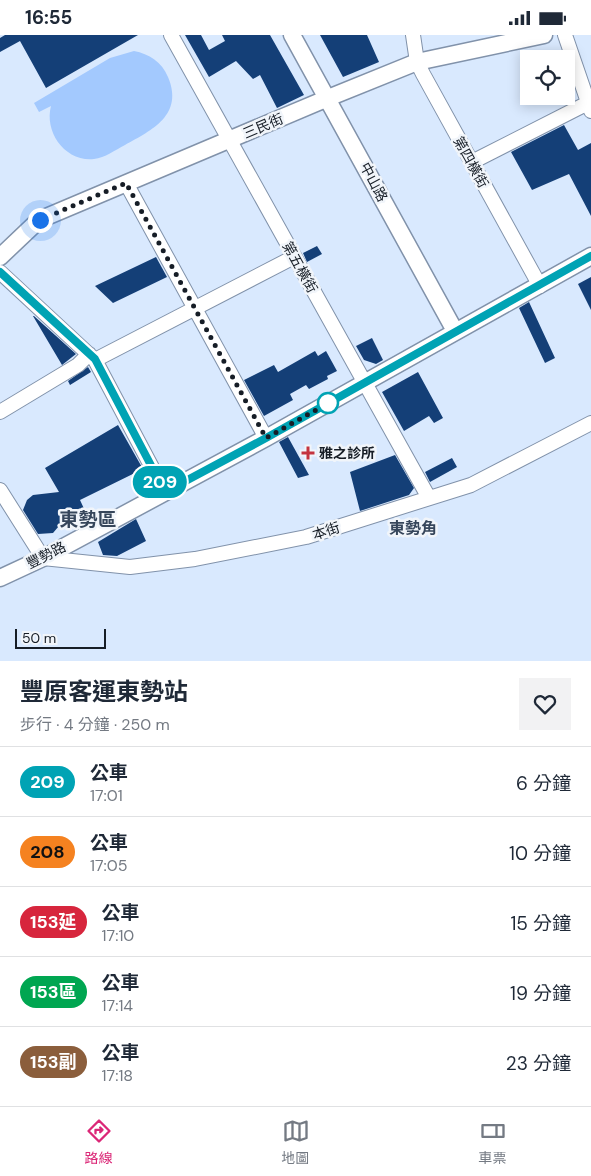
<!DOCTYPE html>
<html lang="zh-TW">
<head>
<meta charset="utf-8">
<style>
  :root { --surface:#fff; --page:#f2f2f3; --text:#1f2937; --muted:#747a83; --line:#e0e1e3; --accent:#db2777 }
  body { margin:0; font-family:"DM Sans","Noto Sans TC",sans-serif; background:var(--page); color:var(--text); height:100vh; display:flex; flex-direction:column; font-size:19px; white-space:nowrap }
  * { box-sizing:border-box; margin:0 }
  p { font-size:16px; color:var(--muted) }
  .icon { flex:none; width:28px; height:28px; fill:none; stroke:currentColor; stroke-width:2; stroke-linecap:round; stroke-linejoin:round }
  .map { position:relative; height:626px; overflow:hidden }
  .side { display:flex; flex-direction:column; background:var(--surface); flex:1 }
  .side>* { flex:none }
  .badge { padding:0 10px; border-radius:16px; font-size:18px; line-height:32px }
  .buttons { position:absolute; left:520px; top:15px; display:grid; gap:10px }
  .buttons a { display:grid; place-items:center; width:55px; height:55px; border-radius:0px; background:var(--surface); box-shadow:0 2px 12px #0003; font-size:25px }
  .scale { position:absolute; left:15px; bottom:12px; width:91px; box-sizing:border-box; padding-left:5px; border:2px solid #161d26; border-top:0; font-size:14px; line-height:18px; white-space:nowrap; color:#161d26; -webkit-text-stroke:4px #f1f5fa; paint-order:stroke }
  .you { position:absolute; width:25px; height:25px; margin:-12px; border:4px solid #fff; border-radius:50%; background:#1a73e8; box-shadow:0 0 0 8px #1a73e833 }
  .map>.badge { position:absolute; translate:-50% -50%; box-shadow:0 0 0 2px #fff }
  .round { display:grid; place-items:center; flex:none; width:52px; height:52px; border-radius:0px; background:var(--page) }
  .summary { display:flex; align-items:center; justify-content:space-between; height:85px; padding:0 20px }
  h1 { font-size:24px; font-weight:700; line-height:38px }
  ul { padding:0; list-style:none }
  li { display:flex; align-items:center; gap:15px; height:70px; padding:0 20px; border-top:1px solid var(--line) }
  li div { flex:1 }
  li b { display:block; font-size:19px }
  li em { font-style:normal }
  li .badge { min-width:55px; font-weight:700; text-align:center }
  .status { display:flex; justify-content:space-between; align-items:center; height:35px; padding:0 25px; background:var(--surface); direction:ltr }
  .status svg { height:14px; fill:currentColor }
  .tabs { display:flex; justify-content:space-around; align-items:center; height:70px; border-top:1px solid var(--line); background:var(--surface); font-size:14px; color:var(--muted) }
  .tabs a { display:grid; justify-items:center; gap:2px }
  .tabs .active { color:var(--accent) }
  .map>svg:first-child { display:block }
</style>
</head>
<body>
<div class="status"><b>16:55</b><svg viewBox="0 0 49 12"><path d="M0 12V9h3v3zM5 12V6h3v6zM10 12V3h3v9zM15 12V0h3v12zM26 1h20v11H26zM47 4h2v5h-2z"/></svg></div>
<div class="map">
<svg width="591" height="626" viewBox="0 0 591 626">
  <rect width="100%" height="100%" fill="#d9e9fe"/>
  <!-- green -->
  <path fill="#a3c9fe" d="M 134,16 C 149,19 162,27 168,42 C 184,80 152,95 125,110 C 115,115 105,123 94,124 C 65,127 44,97 51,71 L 39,77 L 34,68 L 110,23 Z"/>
  <!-- building -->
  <path fill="#143f77" d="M 5,0 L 138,0 L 46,53 L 20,6 L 0,17 L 0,3 Z
    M 185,0 L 201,0 L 209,15 L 225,6 L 222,0 L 270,0 L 304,60 L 277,73 L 260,40 L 253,44 L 236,26 L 209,42 Z
    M 320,0 L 367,0 L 379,27 L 343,42 Z
    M 564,90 L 578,115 L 591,108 L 591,181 L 569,139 L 532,155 L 511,117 Z
    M 317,211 L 322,219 L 307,227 L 303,218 Z
    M 156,222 L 167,242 L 113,268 L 95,251 Z
    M 591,242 L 591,275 L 578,249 Z
    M 529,267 L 555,323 L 545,328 L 519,273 Z
    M 33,281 L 34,281 L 76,319 L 62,330 Z
    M 372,303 L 383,325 L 376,329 L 364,325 L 356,311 Z
    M 315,316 L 318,321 L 326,316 L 337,336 L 327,341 L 328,344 L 309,354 L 306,350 L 290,359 L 293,365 L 264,381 L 244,345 L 274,330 L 278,337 Z
    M 88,332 L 91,337 L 70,350 L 68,346 Z
    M 418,337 L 443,383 L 434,388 L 429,381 L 404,396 L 382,357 Z
    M 118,390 L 143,434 L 80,465 L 86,478 L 74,484 L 70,478 L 53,498 L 38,499 L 23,475 L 27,465 L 33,460 L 59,457 L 45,433 Z
    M 288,402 L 309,440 L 298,443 L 279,407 Z
    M 395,420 L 414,453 L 409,460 L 360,476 L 350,437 Z
    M 452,423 L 457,432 L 430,447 L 425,437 Z
    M 136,484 L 146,506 L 117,521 L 103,520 L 98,507 Z"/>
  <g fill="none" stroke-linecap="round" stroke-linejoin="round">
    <defs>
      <path id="minor" d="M 171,0 L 429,463
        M 413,0 L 417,27 L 423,39 L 540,251
        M 565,0 L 591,76
        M 472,127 L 588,68
        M 126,148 L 266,403
        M 0,237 L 95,325 L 165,457
        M 95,325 L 294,222
        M 0,377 L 78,330 L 89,319
        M 0,455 L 43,523 L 130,532 L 195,524 L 306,502 L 471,450 L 591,388"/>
      <path id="tertiary" d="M 292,0 L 455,296
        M 0,222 L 39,185 L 328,63 L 417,27 L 544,0
        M 0,543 L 43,523 L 266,403 L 591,221"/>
    </defs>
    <!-- minor casing -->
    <use href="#minor" stroke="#8192aa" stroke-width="16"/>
    <!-- tertiary casing -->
    <use href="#tertiary" stroke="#8192aa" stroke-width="19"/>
    <!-- minor -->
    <use href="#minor" stroke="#fff" stroke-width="14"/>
    <!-- tertiary -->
    <use href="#tertiary" stroke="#fff" stroke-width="16"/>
  </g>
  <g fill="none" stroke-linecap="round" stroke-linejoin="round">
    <defs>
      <path id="line" d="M 0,237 L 95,324 L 165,457 L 266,403 L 591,221"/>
    </defs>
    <!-- line casing -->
    <use href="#line" stroke="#fff" stroke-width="11"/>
    <!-- line -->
    <use href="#line" stroke="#00a3b4" stroke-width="8"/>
    <!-- walk -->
    <path stroke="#161d26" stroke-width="5" stroke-dasharray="0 9" d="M 40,185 L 126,148 L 266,403 L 332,366 L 328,368"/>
  </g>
  <!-- markers -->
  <circle fill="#fff" stroke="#00a3b4" stroke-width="2.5" cx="328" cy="368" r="10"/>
  <path fill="#c4343f" stroke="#f1f5fa" stroke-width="2" d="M305.5 410.5h5v5h5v5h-5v5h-5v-5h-5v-5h5z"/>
  <g text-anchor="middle" stroke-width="5" stroke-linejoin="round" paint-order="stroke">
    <!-- street labels -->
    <g font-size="14" fill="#161d26" stroke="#f1f5fa">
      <text transform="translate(263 91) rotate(-23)" y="5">三民街</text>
      <text transform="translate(471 127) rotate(61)" y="5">第四橫街</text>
      <text transform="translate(374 147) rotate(62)" y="5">中山路</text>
      <text transform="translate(300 232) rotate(61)" y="5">第五橫街</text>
      <text transform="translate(326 496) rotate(-18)" y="5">本街</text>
      <text transform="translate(46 520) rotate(-27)" y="5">豐勢路</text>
    </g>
    <!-- poi labels -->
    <g font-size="14" font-weight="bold" fill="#161d26" stroke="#f1f5fa" text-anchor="start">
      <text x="319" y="423">雅之診所</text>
    </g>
    <!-- quarter labels -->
    <g font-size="16" font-weight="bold" fill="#36465b" stroke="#f1f5fa">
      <text x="413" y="499">東勢角</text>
    </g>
    <!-- district labels -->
    <g font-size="19" font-weight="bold" fill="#36465b" stroke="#f1f5fa">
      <text x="88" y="491">東勢區</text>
    </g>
  </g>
</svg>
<div class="buttons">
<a><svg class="icon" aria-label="locate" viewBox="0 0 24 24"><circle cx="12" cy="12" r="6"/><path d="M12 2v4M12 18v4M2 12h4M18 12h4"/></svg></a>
</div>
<div class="scale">50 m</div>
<div class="you" style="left:40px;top:185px"></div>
<b class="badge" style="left:160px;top:447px;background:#00a3b4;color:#fff">209</b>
</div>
<section class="side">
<div class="summary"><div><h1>豐原客運東勢站</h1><p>步行 · 4 分鐘 · 250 m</p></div><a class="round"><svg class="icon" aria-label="heart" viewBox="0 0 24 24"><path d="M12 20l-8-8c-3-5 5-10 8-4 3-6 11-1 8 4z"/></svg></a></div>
<ul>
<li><span class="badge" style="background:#00a3b4;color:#fff">209</span><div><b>公車</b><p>17:01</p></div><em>6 分鐘</em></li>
<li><span class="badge" style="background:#f58220;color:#111">208</span><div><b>公車</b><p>17:05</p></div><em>10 分鐘</em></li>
<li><span class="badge" style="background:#d7263d;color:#fff">153延</span><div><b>公車</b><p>17:10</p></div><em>15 分鐘</em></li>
<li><span class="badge" style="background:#00a651;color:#fff">153區</span><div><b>公車</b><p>17:14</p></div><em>19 分鐘</em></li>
<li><span class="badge" style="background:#8b5e3c;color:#fff">153副</span><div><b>公車</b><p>17:18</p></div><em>23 分鐘</em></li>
</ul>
</section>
<nav class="tabs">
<a class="active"><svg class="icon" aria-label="directions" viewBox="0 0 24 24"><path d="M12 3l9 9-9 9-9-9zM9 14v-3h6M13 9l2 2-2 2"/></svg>路線</a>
<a><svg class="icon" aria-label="map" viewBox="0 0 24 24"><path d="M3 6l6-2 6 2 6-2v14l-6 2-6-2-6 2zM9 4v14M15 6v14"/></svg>地圖</a>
<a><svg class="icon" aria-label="tickets" viewBox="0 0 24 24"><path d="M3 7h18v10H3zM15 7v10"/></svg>車票</a>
</nav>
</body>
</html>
